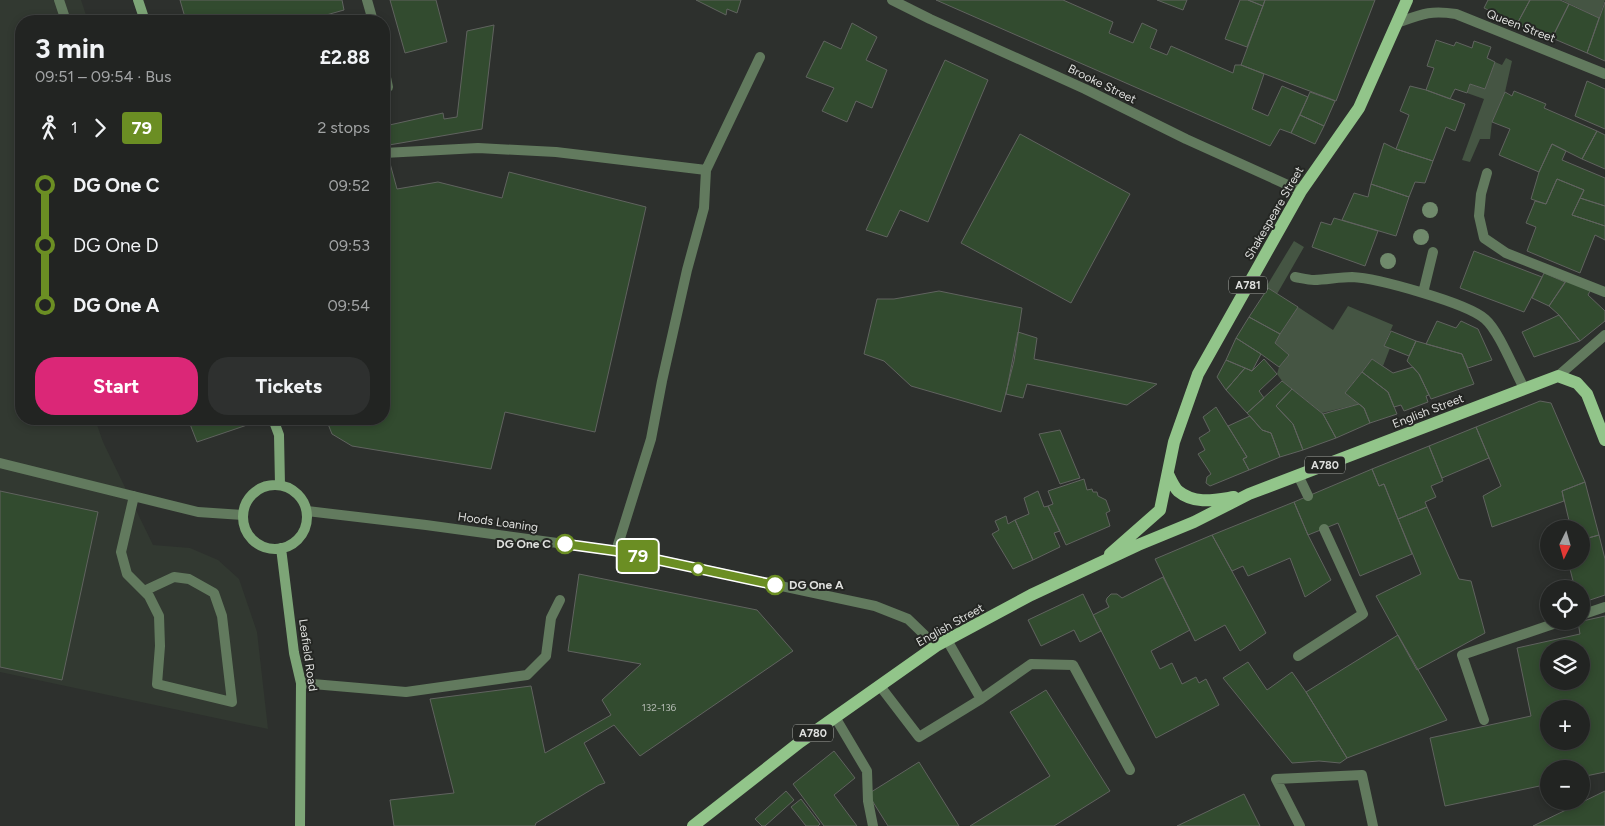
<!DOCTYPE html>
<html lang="en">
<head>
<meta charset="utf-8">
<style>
  :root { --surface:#222422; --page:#2e302f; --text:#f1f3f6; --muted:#a2a4a5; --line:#3f4140; --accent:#db2777 }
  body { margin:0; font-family:Figtree,sans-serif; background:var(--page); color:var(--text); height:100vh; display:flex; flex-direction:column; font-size:19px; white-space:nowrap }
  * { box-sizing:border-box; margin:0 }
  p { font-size:16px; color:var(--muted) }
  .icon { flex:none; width:28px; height:28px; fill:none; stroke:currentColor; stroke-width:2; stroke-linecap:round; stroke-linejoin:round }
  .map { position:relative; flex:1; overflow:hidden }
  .sheet { position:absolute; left:15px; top:15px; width:375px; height:410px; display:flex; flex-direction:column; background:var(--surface); border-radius:20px; box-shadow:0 2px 8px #0003,0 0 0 1px var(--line) }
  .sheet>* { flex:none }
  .badge { padding:0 10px; border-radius:4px; font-size:18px; line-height:32px }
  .needle { width:32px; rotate:185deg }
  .tools { position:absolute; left:1540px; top:520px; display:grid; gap:10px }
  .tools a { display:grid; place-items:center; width:50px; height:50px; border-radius:50%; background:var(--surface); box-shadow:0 2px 8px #0003,0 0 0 1px var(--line); font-size:25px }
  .map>.badge { position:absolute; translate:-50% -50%; box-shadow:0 0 0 2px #fff }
  .legs { display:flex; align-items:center; gap:8px; height:55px; padding:0 20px; font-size:16px }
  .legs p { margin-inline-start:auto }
  .overview { display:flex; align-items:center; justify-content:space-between; height:85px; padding:0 20px }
  h1 { font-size:28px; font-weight:700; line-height:38px }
  .button { display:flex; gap:10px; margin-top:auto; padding:10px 20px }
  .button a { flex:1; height:58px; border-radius:20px; background:var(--accent); color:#fff; font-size:20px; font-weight:700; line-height:58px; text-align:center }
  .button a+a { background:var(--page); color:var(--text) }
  ul { padding:0 20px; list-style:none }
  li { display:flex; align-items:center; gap:18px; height:60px; font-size:19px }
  li i { display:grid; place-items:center; width:8px; height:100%; margin:0 6px; background:currentColor }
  li i::after { content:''; width:12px; height:12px; margin:-6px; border:4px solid; border-radius:50%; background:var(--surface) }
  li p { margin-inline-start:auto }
  li:first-child i { background:linear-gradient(#0000 50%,currentColor 0) }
  li:last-child i { background:linear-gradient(currentColor 50%,#0000 0) }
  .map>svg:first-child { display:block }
</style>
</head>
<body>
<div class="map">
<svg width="1605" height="826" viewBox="0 0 1605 826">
  <rect width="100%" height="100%" fill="#2d302d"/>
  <!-- built -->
  <path fill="#323931" d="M 0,0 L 81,0 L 88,21 L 21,21 L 21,419 L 95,419 L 103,442 L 153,545 L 190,548 L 218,560 L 239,579 L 257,632 L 268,729 L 0,672 Z"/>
  <!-- green -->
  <path fill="#455543" d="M 1562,0 L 1605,0 L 1599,18 Z
    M 1506,58 L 1512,61 L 1505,92 L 1492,122 L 1490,139 L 1480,139 L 1470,162 L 1462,160 L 1484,99 L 1467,93 L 1470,84 L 1485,89 L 1495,62 L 1502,65 Z
    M 1294,241 L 1304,247 L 1277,294 L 1266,287 Z
    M 1348,306 L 1393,325 L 1384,346 L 1390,348 L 1383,366 L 1372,359 L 1345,393 L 1359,404 L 1322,413 L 1282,381 L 1277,374 L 1279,367 L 1289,355 L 1275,343 L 1280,334 L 1298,307 L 1333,330 Z"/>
  <!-- building -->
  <path fill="#324b2f" stroke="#60635f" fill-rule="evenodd" d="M 180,0 L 342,0 L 344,10 L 305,21 L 186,21 Z
    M 390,0 L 436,0 L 447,42 L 405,53 Z
    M 696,0 L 741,0 L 737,13 L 727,9 L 726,15 Z
    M 936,0 L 1063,0 L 1113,22 L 1109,33 L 1133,43 L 1142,23 L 1157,30 L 1150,48 L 1167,55 L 1171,46 L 1233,73 L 1235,65 L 1241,65 L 1264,74 L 1252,109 L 1268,116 L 1282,86 L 1308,97 L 1291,133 L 1280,129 L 1270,146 Z
    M 1157,0 L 1187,0 L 1183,10 Z
    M 1240,0 L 1248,0 L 1263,6 L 1247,47 L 1225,39 Z
    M 1248,0 L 1265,0 L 1263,6 Z
    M 1265,0 L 1375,0 L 1336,101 L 1241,65 Z
    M 1488,0 L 1530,0 L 1517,24 L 1484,8 Z
    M 1530,0 L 1560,0 L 1569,4 L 1552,38 L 1517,24 Z
    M 1605,2 L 1605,61 L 1587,53 Z
    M 1569,4 L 1599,18 L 1587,53 L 1552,38 Z
    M 852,23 L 877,37 L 866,60 L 887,70 L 872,108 L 856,101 L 847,122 L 822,111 L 834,88 L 806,77 L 824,41 L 841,49 Z
    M 494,25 L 482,129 L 389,145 L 385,126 L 443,113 L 444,119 L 457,117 L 467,31 Z
    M 1436,40 L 1454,46 L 1456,42 L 1472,48 L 1474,41 L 1491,47 L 1487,58 L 1495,62 L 1485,89 L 1470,84 L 1467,93 L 1455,89 L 1450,99 L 1426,90 L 1434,68 L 1427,66 Z
    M 945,60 L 988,80 L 928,222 L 900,210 L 887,237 L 866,230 Z
    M 1587,81 L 1605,89 L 1605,129 L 1575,116 Z
    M 1410,86 L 1426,90 L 1465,104 L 1455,131 L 1446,127 L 1433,161 L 1396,149 L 1409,115 L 1400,111 Z
    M 1514,91 L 1546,104 L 1544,108 L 1597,131 L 1582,159 L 1552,144 L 1539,172 L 1499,155 L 1510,129 L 1492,122 L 1505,92 L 1512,96 Z
    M 1310,92 L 1335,101 L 1324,126 L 1300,115 Z
    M 1300,115 L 1324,126 L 1315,144 L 1291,133 Z
    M 1597,131 L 1605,135 L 1605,169 L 1582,159 Z
    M 1020,134 L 1130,194 L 1071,303 L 961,243 Z
    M 1384,143 L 1396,149 L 1433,161 L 1425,183 L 1415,182 L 1409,197 L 1371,184 Z
    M 1552,144 L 1566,151 L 1562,160 L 1605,178 L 1605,206 L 1580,198 L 1584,190 L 1557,179 L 1546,204 L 1531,199 L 1539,172 Z
    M 388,156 L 397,189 L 438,182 L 502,198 L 509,172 L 646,207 L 595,432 L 505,412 L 491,469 L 352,446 L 332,434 L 326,419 L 384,419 L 384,157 Z
    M 1557,179 L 1584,190 L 1572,215 L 1605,226 L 1605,240 L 1595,235 L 1580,273 L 1527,251 L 1536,227 L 1526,223 L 1535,201 L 1546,204 Z
    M 1371,184 L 1409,197 L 1396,236 L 1342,220 L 1354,193 L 1368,197 Z
    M 1580,198 L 1605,206 L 1605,226 L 1572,215 Z
    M 1334,218 L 1378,231 L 1365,266 L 1312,247 L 1321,222 L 1331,225 Z
    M 1474,251 L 1542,277 L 1524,312 L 1460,288 Z
    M 1544,273 L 1565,282 L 1549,306 L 1532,298 Z
    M 1567,280 L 1590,291 L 1588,295 L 1605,311 L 1605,321 L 1580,341 L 1559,315 L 1549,306 Z
    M 1268,288 L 1298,307 L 1280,334 L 1249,317 Z
    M 939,291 L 1022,308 L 1014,361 L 1001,412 L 911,386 L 884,361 L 864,354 L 877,299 L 894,299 Z
    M 1559,315 L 1580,341 L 1534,357 L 1522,332 Z
    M 1249,317 L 1280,334 L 1275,343 L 1289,355 L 1279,367 L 1261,354 L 1236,338 Z
    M 1437,321 L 1456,328 L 1461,321 L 1478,329 L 1492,360 L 1468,368 L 1462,354 L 1426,344 Z
    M 1391,331 L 1416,341 L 1409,356 L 1384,346 Z
    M 1018,332 L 1037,338 L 1034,359 L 1157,384 L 1127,405 L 1027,384 L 1023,398 L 1006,394 Z
    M 1236,338 L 1261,354 L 1252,371 L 1226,360 Z
    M 1416,341 L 1462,354 L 1474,384 L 1431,399 L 1419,374 L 1407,361 Z
    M 1264,359 L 1277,374 L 1259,391 L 1264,398 L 1247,413 L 1226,390 L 1245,368 L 1252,371 Z
    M 1372,359 L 1393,373 L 1413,367 L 1419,374 L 1429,395 L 1426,396 L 1428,402 L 1404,411 L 1401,405 L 1394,407 L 1388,392 L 1362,372 Z
    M 1226,360 L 1245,368 L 1226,390 L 1217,377 Z
    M 1362,372 L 1388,392 L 1397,414 L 1370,423 L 1364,408 L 1345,393 Z
    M 1282,381 L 1292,389 L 1276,406 L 1293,424 L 1303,450 L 1280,457 L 1271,433 L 1262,430 L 1247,413 Z
    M 1292,389 L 1323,414 L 1336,438 L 1303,450 L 1293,424 L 1276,406 Z
    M 1540,401 L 1551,403 L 1585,482 L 1562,491 L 1564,501 L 1492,527 L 1483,496 L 1501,486 L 1476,427 Z
    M 1359,404 L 1364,408 L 1370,423 L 1336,438 L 1323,414 Z
    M 1216,407 L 1247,457 L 1243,459 L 1249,470 L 1210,486 L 1206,483 L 1207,477 L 1211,474 L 1198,454 L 1205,450 L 1199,438 L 1210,431 L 1203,417 Z
    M 1250,416 L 1262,430 L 1271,433 L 1280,457 L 1249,470 L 1243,459 L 1247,457 L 1228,426 Z
    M 188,419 L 258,419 L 259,421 L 197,442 Z
    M 1476,427 L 1489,458 L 1442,478 L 1429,446 Z
    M 1060,430 L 1080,478 L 1060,484 L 1039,434 Z
    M 1429,446 L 1443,481 L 1431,486 L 1436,497 L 1425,502 L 1427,507 L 1398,519 L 1384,484 L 1379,486 L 1372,469 Z
    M 1372,469 L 1379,486 L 1384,484 L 1412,554 L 1360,576 L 1338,523 L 1308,535 L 1294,502 Z
    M 1084,479 L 1087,490 L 1092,489 L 1093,492 L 1097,492 L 1098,496 L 1106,500 L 1110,511 L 1106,513 L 1110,526 L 1066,545 L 1048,506 L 1053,504 L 1048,491 Z
    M 1585,482 L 1599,535 L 1581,540 L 1581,529 L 1571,529 L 1562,491 Z
    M 0,491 L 98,512 L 62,680 L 0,667 Z
    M 1038,491 L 1044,507 L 1048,506 L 1060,531 L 1054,533 L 1060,547 L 1033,560 L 1015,520 L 1029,514 L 1024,498 Z
    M 1294,502 L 1308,535 L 1331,580 L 1305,597 L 1290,558 L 1248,576 L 1243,566 L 1232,571 L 1212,535 Z
    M 1427,507 L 1459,579 L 1471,581 L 1485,633 L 1417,670 L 1376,596 L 1421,574 L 1398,519 Z
    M 1006,516 L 1008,524 L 1015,520 L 1033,560 L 1013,569 L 992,534 L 999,530 L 995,521 Z
    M 1212,535 L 1266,633 L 1240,651 L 1225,625 L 1195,641 L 1155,559 Z
    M 1599,535 L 1605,559 L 1605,595 L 1581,603 L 1581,589 L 1575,589 L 1568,561 L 1581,561 L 1581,540 Z
    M 579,574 L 757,610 L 793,651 L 640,756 L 614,725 L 584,743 L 605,783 L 599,785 L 536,823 L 535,826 L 394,826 L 390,800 L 454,793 L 430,699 L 531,686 L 545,753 L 611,715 L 602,700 L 641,664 L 568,651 Z
    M 1163,577 L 1190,630 L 1151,651 L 1160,669 L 1172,663 L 1182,684 L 1196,677 L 1199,683 L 1206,679 L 1219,705 L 1156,738 L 1093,615 L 1109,607 L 1106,601 L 1107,598 L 1111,594 L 1117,594 L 1122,598 Z
    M 1083,594 L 1101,631 L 1080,642 L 1074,630 L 1041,646 L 1028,620 Z
    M 1605,616 L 1605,772 L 1581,777 L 1581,769 L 1549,769 L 1549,784 L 1445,806 L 1430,738 L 1531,716 L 1517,648 L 1580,634 L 1578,622 ZM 1549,649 L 1581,649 L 1581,681 L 1549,681 ZM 1549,709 L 1581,709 L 1581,741 L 1549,741 Z
    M 1398,635 L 1447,720 L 1347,758 L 1306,692 Z
    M 1248,662 L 1267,690 L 1292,672 L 1306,692 L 1347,758 L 1340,763 L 1319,761 L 1292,763 L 1223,678 Z
    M 1046,690 L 1110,791 L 1054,826 L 970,826 L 1050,776 L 1010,712 Z
    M 834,751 L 855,778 L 834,795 L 857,826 L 824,826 L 793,784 Z
    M 919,762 L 959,826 L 888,826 L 868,794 Z
    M 786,791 L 794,800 L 765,826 L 762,826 L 755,819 Z
    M 1605,791 L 1605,826 L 1533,826 Z
    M 1244,794 L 1260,826 L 1177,826 Z
    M 801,799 L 820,824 L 818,826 L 806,826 L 791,807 Z"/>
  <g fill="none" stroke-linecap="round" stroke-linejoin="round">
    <!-- lane -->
    <path stroke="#627a5e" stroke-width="10" d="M 59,0 L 66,21
      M 367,0 L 373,21
      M 384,68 L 388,87 L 384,89
      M 384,153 L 478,148 L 556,152 L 706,170 L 704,208 L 687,270 L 662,381 L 651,439 L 616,551
      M 706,170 L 760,57
      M 1487,173 L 1481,194 L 1479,216 L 1484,238 L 1506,253 L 1605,292
      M 1295,277 C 1301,278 1308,280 1314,280 C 1326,280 1339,277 1352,277 C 1377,278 1467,303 1485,319 C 1499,331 1514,370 1524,388
      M 1423,293 L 1433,252
      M 0,463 L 198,512 L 243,515
      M 1298,475 L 1308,496
      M 134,496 L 121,552 L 127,574 L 149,596 L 159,616 L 160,646 L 157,684 L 232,702 L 222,616 L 214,593 L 189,579 L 174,577 L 144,591
      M 1581,615 L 1605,607
      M 1298,656 L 1363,614 L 1324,529
      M 301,683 L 406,692 L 527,675 L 546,656 L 551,618 L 560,600
      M 880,686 L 919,737 L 981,699 L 947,640
      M 981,699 L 1031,664 L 1073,665 L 1130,770
      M 835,717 L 867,771 L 868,801 L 873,826
      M 1484,720 L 1462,655 L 1562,621
      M 1300,826 L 1276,779 L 1362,775 L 1373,826"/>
    <!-- street -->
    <path stroke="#627a5e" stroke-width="10" d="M 892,0 L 930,19 L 1085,89 L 1186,139 L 1301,191
      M 1397,23 C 1422,14 1430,10 1456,14 L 1605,74
      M 1558,376 L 1605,335
      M 307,511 L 426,525 L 616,551 L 875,606 L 908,619 L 936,646"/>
    <!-- secondary -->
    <path stroke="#7da577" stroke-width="10" d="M 138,0 L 145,21
      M 273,419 L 279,435 L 280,485
      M243 517a32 32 0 1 1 64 0a32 32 0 1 1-64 0Z
      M 281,548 L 294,653 L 301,683 L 300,826"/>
    <!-- primary -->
    <path stroke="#92c58a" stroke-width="12" d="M 1168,474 C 1171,480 1174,487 1178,491 C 1195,505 1215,500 1234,497
      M 1110,554 L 1160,510 L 1174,442 L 1198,374 L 1301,191 L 1359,108 L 1407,0
      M 693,826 L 800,742 L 936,646 L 1031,595 L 1138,545 L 1194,522 L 1249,494 L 1558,376 L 1577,383 L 1587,394 L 1605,440"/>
  </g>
  <!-- trees -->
  <g fill="#708a6c">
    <circle cx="1430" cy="210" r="8"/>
    <circle cx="1421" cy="237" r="8"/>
    <circle cx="1388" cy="261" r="8"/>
  </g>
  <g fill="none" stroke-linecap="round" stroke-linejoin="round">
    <defs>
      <path id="line-1" d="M 565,544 L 616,551 L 775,585"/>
    </defs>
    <!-- line-1 casing -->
    <use href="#line-1" stroke="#fff" stroke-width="11"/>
    <!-- line-1 -->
    <use href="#line-1" stroke="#6b8e23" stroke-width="8"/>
  </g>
  <!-- markers -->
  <g fill="#fff" stroke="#6b8e23" stroke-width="2.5">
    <circle cx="565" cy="544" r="9"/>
    <circle cx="698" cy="569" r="6"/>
    <circle cx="775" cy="585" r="9"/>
  </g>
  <g text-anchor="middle" stroke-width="4" stroke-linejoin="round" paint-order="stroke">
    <!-- number labels -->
    <g font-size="10" fill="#b3bab2">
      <text x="659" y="711">132-136</text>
    </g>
    <!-- shield labels -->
    <g fill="#242623" stroke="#a6a8a5" stroke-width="1">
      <rect x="1229" y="276.5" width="38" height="17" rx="4"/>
      <rect x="1305" y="456.5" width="40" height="17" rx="4"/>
      <rect x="793" y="724.5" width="40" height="17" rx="4"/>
    </g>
    <g font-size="11" font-weight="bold" fill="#dedfdd">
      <text x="1248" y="289">A781</text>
      <text x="1325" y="469">A780</text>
      <text x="813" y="737">A780</text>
    </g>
    <!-- street labels -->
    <g font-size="12" fill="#dedfdd" stroke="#242623">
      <text transform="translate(1521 26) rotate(21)" y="4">Queen Street</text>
      <text transform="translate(1102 84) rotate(26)" y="4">Brooke Street</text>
      <text transform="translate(1274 213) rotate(-60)" y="4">Shakespeare Street</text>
      <text transform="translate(1428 411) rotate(-21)" y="4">English Street</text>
      <text transform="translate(498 522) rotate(8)" y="4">Hoods Loaning</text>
      <text transform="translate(950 625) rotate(-29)" y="4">English Street</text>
      <text transform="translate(308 655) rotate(82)" y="4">Leafield Road</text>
    </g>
    <!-- stop labels -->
    <g font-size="12" font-weight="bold" fill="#dedfdd" stroke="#242623" text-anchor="end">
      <text x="551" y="548">DG One C</text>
      <text x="789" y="589" text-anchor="start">DG One A</text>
    </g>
  </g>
</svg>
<div class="tools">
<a><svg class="needle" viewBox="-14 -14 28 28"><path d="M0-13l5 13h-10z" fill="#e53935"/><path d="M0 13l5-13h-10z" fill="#a2a4a5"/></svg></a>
<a><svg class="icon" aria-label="locate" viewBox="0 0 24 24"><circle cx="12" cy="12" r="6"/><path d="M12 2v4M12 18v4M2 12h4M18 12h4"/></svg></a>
<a><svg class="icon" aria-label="layers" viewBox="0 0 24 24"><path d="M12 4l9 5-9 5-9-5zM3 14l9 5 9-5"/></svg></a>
<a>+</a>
<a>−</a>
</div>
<b class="badge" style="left:638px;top:556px;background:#6b8e23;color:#fff">79</b>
<section class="sheet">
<div class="overview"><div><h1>3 min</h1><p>09:51 – 09:54 · Bus</p></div><b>£2.88</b></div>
<div class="legs"><svg class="icon" aria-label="walk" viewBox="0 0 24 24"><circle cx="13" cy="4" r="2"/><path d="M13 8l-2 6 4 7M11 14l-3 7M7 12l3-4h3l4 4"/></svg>1<svg class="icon" aria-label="forward" viewBox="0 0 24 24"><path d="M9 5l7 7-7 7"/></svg><b class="badge" style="background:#6b8e23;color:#fff">79</b><p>2 stops</p></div>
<ul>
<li><i style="color:#6b8e23"></i><b>DG One C</b><p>09:52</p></li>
<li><i style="color:#6b8e23"></i><span>DG One D</span><p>09:53</p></li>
<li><i style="color:#6b8e23"></i><b>DG One A</b><p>09:54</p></li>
</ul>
<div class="button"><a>Start</a><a>Tickets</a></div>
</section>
</div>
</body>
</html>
